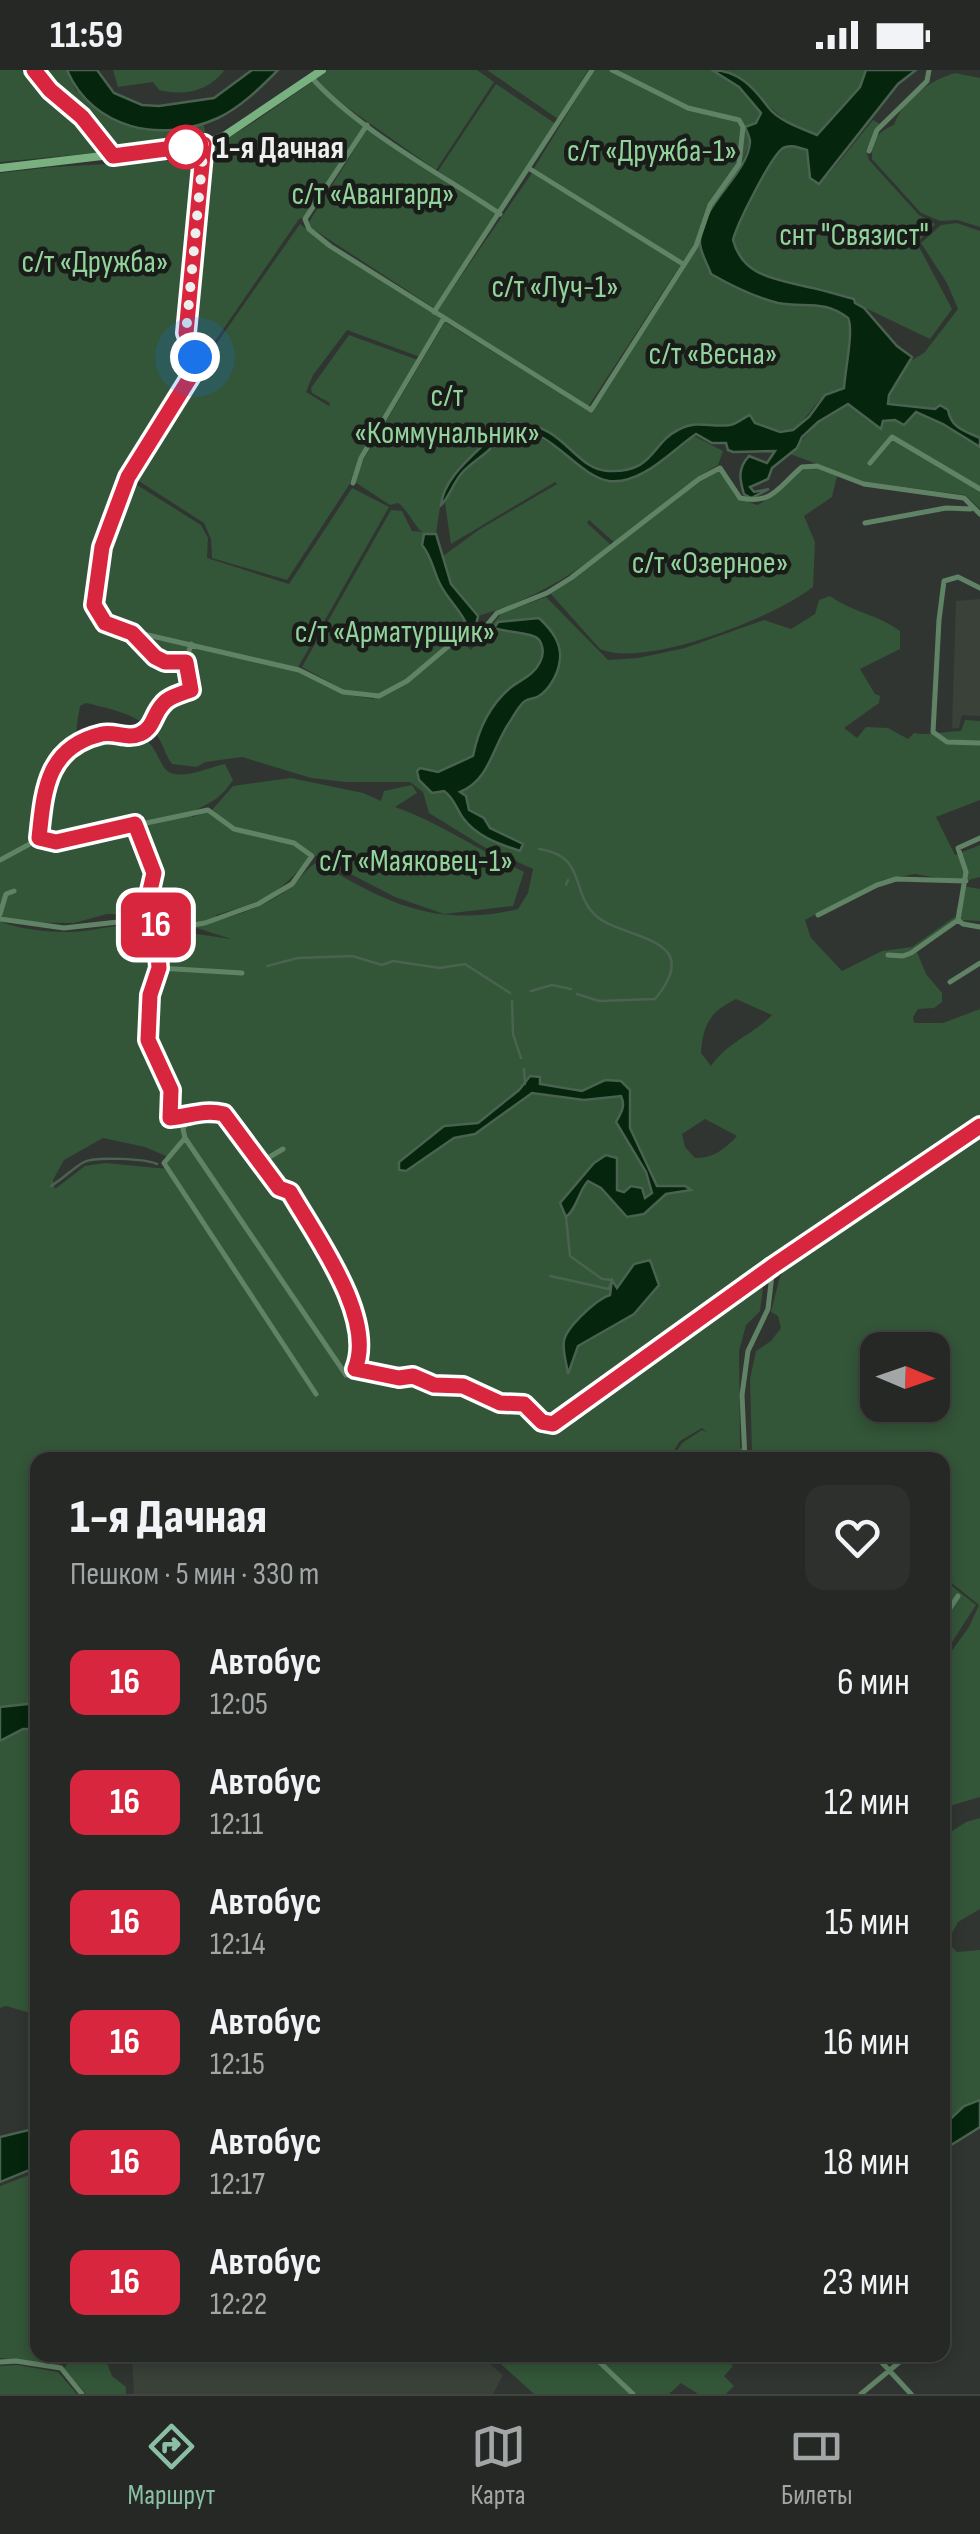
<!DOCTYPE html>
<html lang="ru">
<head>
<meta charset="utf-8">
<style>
  :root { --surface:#252825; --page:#2d302d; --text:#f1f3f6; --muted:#a3a6a7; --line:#424442; --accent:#8abfa5 }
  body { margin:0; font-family:"Sofia Sans Condensed",sans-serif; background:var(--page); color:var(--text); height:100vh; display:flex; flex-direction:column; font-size:38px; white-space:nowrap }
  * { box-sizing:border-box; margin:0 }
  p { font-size:32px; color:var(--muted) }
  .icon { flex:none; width:55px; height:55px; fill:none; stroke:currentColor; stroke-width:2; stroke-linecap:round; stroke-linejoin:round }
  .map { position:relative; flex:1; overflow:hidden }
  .drawer { position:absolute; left:30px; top:1382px; width:920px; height:910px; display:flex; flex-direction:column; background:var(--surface); border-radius:20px; box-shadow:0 5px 15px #0003,0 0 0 2px var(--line) }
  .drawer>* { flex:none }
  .badge { padding:0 20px; border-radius:15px; font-size:35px; line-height:65px }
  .needle { width:65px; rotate:92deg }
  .tools { position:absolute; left:860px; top:1262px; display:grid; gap:20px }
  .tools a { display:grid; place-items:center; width:90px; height:90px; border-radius:20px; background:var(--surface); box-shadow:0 5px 15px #0003,0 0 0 2px var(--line); font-size:50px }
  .you { position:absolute; width:50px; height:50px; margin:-25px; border:8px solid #fff; border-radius:50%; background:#1a73e8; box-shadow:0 0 0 15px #1a73e833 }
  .map>.badge { position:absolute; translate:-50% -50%; box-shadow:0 0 0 5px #fff }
  .round { display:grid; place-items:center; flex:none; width:105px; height:105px; border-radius:20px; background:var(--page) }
  .head { display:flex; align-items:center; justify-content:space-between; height:170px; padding:0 40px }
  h1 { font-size:48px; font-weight:800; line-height:75px }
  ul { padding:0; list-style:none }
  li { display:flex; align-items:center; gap:30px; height:120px; padding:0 40px }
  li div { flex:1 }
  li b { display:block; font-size:38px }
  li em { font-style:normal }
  li .badge { min-width:110px; font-weight:700; text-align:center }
  .status { display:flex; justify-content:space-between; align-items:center; height:70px; padding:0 50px; background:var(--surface); direction:ltr }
  .status svg { height:28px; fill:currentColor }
  .menu { display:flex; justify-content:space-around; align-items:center; height:140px; border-top:2px solid var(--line); background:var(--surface); font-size:28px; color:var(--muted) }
  .menu a { display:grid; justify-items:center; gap:5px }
  .menu .active { color:var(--accent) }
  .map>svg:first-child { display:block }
</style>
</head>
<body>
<div class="status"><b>11:59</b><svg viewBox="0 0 49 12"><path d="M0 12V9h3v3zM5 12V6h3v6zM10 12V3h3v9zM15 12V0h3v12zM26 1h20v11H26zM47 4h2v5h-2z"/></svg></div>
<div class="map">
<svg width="980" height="2324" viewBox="0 0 980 2324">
  <rect width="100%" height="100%" fill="#313531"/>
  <!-- built -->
  <path fill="#394139" d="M 980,529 L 980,646 L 962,645 L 959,658 L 952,658 L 956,531 Z
    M 132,2285 L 479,2285 L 503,2305 L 493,2324 L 134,2324 Z"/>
  <!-- green -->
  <path fill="#335538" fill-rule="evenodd" d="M 0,0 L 67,0 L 76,21 L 189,56 L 203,52 L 207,69 L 168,76 L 0,92 Z
    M 113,0 L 223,0 L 224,1 C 207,22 184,26 159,20 L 153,12 L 118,17 Z
    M 327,0 L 477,0 L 494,12 L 436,100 L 331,26 L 315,8 Z
    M 487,0 L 588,0 L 558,49 Z
    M 594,0 L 714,0 L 739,17 L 761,43 L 742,92 L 716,129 L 700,173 L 711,204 L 728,214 L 757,227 L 792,235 L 818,233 L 840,242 L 851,254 L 844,318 C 837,322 828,322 822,328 C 804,344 800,369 770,358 C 759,355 755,354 750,345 C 744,347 737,354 730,355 C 708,358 699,349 677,360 C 651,373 653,404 607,402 C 569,399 560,338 499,357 L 454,405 L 441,430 L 436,464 L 430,463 L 422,475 C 432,487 433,500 440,514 C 448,529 461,540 468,557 L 461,570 L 471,580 L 501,544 L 546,527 L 608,590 L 638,588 L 685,578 L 764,550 L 791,559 L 815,544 L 819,530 L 830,526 C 852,542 879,545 900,561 L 900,579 L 860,599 L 875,624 L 880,626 L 879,633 L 844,658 L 857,668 L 866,657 L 888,658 L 908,669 L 914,663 C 932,666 944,661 961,661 L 965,650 L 980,651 L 980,730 L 936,747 L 955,785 L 980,775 L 980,807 L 960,812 L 915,804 L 882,810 L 805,850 L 811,868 L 842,901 L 882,881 L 912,877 L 956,846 C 956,835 963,828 962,816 L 980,819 L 980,851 L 960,850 L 917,882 L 926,904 L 942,923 L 942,932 L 934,938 L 918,939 L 913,947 L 914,953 L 943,953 L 980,939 L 980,1047 L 771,1191 L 765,1202 L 760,1241 L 746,1255 L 739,1281 L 740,1377 L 760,1390 L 671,1390 L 682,1373 L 702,1360 L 707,1362 L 702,1358 L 680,1371 L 668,1390 L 38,1390 L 37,1633 L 0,1637 L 0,103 L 53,97 L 199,89 L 183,262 L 191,283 L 190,302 L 126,408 L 201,455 L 208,468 L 207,488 L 289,514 L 352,418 L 389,437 L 296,601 L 311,605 L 342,624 L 374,629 L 374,624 L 344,620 L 302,597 L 391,440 L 402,441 L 412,461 L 422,462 C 412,453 409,441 398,433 L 390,435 L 355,412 L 356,402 L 445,252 L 590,342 L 697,175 L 682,192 L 533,100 ZM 86,633 C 111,639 138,644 156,664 C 163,673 165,685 172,694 L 197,697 L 205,692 L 242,687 L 311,708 L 346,712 L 410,712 L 423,722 L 429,743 L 484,777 L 533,799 L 528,823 L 518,839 C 437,858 387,834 318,792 C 305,798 299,812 287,820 C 266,836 242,843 217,851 L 216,845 C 264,831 281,824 312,784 L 395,827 L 444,844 L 513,836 L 524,802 C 480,781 441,753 395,737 L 417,723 L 412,715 L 384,721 L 381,731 L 363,723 L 291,708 L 233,716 L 212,740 L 234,757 L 276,771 L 233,761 L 207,742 L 192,747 L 191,743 C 211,731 218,732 233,710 L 225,694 C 208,697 174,715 163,696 C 156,684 155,677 144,668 C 114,674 113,658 81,678 C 73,666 78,649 80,636 ZM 155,809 L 153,829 L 157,845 L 231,869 L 163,859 L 156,878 L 154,856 C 130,852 106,858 82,861 C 60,864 22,860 2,852 L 74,853 L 107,844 L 146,845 L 145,819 ZM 736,929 L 772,945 C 751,966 729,971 711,996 L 701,983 C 703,954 710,942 736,929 ZM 705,1049 L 737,1066 C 724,1080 714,1088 695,1088 L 685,1077 L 682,1064 ZM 103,1068 L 145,1077 L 166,1086 L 168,1099 L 105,1093 L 85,1096 L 55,1119 L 53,1110 L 64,1090 Z
    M 726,0 L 866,0 L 860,17 L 817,65 L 790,54 Z
    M 955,3 L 980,8 L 980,157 L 957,150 L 940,151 L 921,143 L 872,89 C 871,71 878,61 894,55 C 903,29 929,11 955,3 Z
    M 312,12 L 364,56 L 304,147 L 299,149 L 200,293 L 188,263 L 207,80 L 251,54 Z
    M 496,14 L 556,54 L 501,142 L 438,101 Z
    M 873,50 L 880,54 L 866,80 L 869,90 L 919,145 L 935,154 L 917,173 L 952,239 L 930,269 L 855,233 L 854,229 C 838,225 823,220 808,217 C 775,209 743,207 733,170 C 737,154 771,86 783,78 C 792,74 798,78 807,80 L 810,108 L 829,104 Z
    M 368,58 L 498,144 L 434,238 L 310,157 L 309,152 Z
    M 532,103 L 681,194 L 588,337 L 437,241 Z
    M 957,153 L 980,161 L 980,368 L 957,358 L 935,339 L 888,334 L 889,325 L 905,294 L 924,283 L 958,239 L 947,213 L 921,173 L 941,155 Z
    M 300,154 L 329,177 L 442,249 L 420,287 L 347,260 L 313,305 L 306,322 L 329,336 L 330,333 L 312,323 L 311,318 L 349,265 L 418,290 L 360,387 L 349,415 L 287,510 L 212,488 L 211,469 L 204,453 L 131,406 L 196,303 Z
    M 848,334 L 881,358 L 882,351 L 909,347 L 916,342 L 943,354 L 980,377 L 980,439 L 965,425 L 866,412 L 790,384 L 818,352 Z
    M 517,363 L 532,363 L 610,411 L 664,390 L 694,366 L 723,381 L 718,395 L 698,407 L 615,473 L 589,450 L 587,453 L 611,475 C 570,507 530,531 478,546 L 451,514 L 443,486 L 480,459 L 557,414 L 555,412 L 451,474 L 445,433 L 450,419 L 463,401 L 489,380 L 499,367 Z
    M 813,397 L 837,406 L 832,427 L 804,446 L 815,472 L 813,517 C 775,547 646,599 600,579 L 550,523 L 699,411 L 720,401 L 736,427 L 757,435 C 777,427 792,400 813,397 Z
    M 980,1060 L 980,1727 L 943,1738 L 943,1593 L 969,1557 L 979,1535 L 943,1506 L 942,1390 L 763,1390 L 752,1382 L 750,1309 L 756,1281 L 771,1271 L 781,1258 L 778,1246 L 771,1242 L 779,1210 L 787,1192 ZM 932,1280 L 932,1335 L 878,1335 L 878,1280 Z
    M 943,1509 L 976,1535 L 943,1586 Z
    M 23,1659 L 37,1659 L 37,1945 L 6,1936 L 0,1938 L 0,1671 Z
    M 980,1748 L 980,1839 L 958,1852 L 947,1872 L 957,1882 L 980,1880 L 980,2030 L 964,2036 L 943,2056 L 943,1767 L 966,1752 Z
    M 37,2102 L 38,2285 L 67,2285 L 59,2295 L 0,2288 L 0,2116 Z
    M 83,2285 L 95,2286 L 107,2293 L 112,2306 L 126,2317 L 126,2324 L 86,2324 L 64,2298 L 73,2288 Z
    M 491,2285 L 722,2285 L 733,2296 L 724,2306 L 734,2316 L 726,2324 L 698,2324 L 681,2313 L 669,2324 L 534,2324 Z
    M 17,2295 L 58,2302 L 77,2324 L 0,2324 L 0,2296 Z"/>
  <!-- water -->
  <path fill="#05250d" stroke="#4a6250" stroke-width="2.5" d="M 67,0 L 97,0 L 114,23 L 142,35 L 159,36 L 214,28 L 252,0 L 278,0 C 260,18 241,37 218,48 C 161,74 92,59 67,0 Z
    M 712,0 C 738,0 754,18 768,37 C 780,52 801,58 817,65 L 860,17 L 866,0 L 916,0 L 898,14 L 819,114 L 810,108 L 807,80 C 798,78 792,74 783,78 C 771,86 737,154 733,170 C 743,207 776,209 808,217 C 823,220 839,225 854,229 L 855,233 L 864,238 L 897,276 L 912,287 L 889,325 L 888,334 L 935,339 L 940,335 L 948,340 C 951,358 965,361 980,368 L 980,377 L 943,354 L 916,342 L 904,355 L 895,350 L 883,351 L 881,359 L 848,334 L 818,352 L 802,367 L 797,378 L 772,398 L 768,409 L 750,417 L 754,422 L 769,419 L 751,428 L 744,424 C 739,408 738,398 749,386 L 767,393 L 775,381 L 733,382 L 728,380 L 726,373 L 712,373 L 696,364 C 672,380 642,415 609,411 C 572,405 542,341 500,367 C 499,367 491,378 490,379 C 481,388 469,394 461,404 C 453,414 448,429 441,435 C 443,413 463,394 479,379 C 486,373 492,361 500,356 C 506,352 516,353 522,354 C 564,356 576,400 608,401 C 655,403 651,373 678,360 C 699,349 709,358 730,355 C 737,354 744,347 750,345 L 755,353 L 780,362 L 793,360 L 809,347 L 825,325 L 844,318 C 845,301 854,259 848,248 C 823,229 805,238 778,233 C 754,227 732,216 711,204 C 708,195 700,182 700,173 C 698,136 748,105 750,72 C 750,67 747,62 745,57 L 756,53 L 761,43 L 739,17 Z
    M 424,464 L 436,464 L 451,514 L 478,546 L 475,559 L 468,557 C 461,540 448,530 440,514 C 433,500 432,487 422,475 Z
    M 539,548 C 552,560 564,575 559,595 C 557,605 549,620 539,626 C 535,629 529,628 525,631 C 520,634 514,645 511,650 C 492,676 491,709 460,722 L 466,726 L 469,740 L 484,748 L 490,758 L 523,774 L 520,781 C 499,774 477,767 463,748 C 456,738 454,728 444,721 L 432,723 L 419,710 L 417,701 L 420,698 L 438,702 L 473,686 C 478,660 489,636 510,618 C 520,610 534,605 540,592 C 545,583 543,569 533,566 C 522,562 506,562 494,558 L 498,552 Z
    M 530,1006 L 540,1007 L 540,1014 L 582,1021 L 605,1010 L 621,1011 L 630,1020 L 630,1058 L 657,1116 L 685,1116 L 691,1120 L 666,1124 L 644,1144 L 627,1147 L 601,1118 L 588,1111 C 578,1122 577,1139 566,1147 L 560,1133 L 594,1093 L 606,1085 L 617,1088 L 617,1120 L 624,1122 L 631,1116 L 642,1118 L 645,1128 L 652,1123 L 646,1102 L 616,1052 C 621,1043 626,1036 621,1026 L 584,1030 L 532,1023 L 475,1064 L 454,1068 L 406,1101 L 399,1100 L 399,1092 L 444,1056 L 478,1053 L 519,1020 Z
    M 650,1190 L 659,1215 L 634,1244 L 578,1276 L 568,1304 C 567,1295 562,1280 564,1271 C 566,1257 597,1229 610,1225 L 612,1210 L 617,1218 L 634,1194 Z
    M 37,1633 L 37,1659 L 23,1659 L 0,1671 L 0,1637 Z
    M 980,2030 L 980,2057 L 943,2080 L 943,2056 L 964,2036 Z
    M 37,2058 L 37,2097 L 0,2112 L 0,2067 Z"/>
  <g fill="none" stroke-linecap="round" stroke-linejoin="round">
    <!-- stream -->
    <path stroke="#4a6250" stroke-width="2.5" d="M 539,779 C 587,786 570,821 595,845 C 621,870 708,865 655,929 L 599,931 L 577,924
      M 566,815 L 568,810
      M 267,896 L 298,888 L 352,886 L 382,895 L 393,891 L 440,898 L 465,894 L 510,923
      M 531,921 L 552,915 L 571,919
      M 512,931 L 513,964 L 521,988
      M 524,999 L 525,1014
      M 51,1116 C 63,1109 73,1098 84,1092 C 96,1086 146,1089 157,1094
      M 550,1206 L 609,1219 L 612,1210 L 602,1209 L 570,1186 L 566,1147"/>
    <!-- street -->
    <path stroke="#608365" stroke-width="5" d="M 34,0 L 50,20 L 83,47 L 111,83
      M 311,7 C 358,60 441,104 500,144
      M 367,55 L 305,149 L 309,159 L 330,176 L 591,340 L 696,176 L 710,135 L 739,94 L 743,57 L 739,50 L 688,38 L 612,0
      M 204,74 L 186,263 L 195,287 L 191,306 L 129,407 L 102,477 L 94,535 L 105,553 L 113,557 L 299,600 L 343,622 L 379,626 L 407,611 L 458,568 L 476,568 L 497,543 L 547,523 L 571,508 L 699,409 L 720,398 L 740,428 C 773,435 779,416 802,397 L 817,396 L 864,414 L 964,428 L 980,444
      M 869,81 L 877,60 L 927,11 L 929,0
      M 530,99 L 683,194
      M 434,242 L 592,0
      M 870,393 L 892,367 L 980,419
      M 353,413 L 361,388 L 444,248
      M 865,453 L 946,438 L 971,439
      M 980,518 L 958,507 L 944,511 L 939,550 L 933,662 L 947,672 L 980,673
      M 132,563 C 147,584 161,593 186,592
      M 135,755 L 154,803 L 149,825 L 156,852 L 159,898 L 149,925 L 148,970 L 171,1020 L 170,1047 C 190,1047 204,1039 225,1044 L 260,1092
      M 39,769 C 44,721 46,677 102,664 C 115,661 127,670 140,664 C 154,658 153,644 163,634 C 168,627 183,624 191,620 L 186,592 L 191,574
      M 0,790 L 39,769 L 56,772 L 208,740 L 234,759 L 294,773 L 312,786 L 292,814 L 258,834 L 205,853 L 180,857 L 127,851 L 64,858 L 0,849
      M 0,844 L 6,824 L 14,821
      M 818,845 L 877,815 L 896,809 L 966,811
      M 958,850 L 963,854 L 980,857
      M 888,885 L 903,886 L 911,883 L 958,850 L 966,802 L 958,778 L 980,768
      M 159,898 L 242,903
      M 950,912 L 980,893
      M 189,1047 L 183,1059 L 185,1068 L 164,1093 L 316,1324
      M 185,1068 L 346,1305
      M 283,1079 L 261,1092 L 279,1118 L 289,1122 C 316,1167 376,1248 355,1299 L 399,1309 L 413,1306 L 434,1315 L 463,1316 L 500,1333 L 524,1334 L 542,1351 L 553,1354 L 773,1196
      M 700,1385 L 708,1390
      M 745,1390 L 742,1325 L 748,1281 L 768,1239 L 773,1196 L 980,1056
      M 942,1550 L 958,1526
      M 942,2257 L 949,2252
      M 592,2285 L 633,2324
      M 875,2285 L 911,2324
      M 0,2292 L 16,2291 L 61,2298 L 82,2324
      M 861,2324 L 908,2285"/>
    <!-- secondary -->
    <path stroke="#78b080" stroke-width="8" d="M 0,98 L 204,74 L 224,66 L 322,0"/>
  </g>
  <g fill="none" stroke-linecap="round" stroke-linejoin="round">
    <defs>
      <path id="line" d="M 34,0 L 50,20 L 82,47 L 113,86 L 204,74 L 186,263 L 195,287 L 191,306 L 128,407 L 102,477 L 94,535 L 105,553 L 132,563 L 155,587 L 165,592 L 186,592 L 191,620 C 183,623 168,627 163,634 C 153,644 154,658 140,664 C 127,670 115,661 102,664 C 46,677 44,721 39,768 L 56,772 L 135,754 L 154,803 L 149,825 L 156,852 L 159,898 L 150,925 L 148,970 L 171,1020 L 170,1048 C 190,1046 205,1039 224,1044 L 279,1118 L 290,1122 C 316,1167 376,1248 355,1299 L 399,1308 L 413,1306 L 434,1315 L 463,1316 L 500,1333 L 524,1334 L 542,1352 L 553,1354 L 773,1196 L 980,1056"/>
    </defs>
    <!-- line casing -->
    <use href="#line" stroke="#fff" stroke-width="22"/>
    <!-- line -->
    <use href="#line" stroke="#d7263d" stroke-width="15"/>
    <!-- walk -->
    <path stroke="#ecefed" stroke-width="10" stroke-dasharray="0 18" d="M 186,77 L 204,74 L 186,263 L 195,287"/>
  </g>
  <!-- markers -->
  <circle fill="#fff" stroke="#d7263d" stroke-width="5" cx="186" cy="77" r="20"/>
  <g text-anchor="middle" stroke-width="9" stroke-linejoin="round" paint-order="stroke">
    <!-- stop labels -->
    <g font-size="32" font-weight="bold" fill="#ecefed" stroke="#1a1c1a" text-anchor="start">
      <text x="216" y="88">1-я Дачная</text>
    </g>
    <!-- park labels -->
    <g font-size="32" fill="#91d39b" stroke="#1a1c1a">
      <text x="652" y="91">с/т «Дружба-1»</text>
      <text x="373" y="134">с/т «Авангард»</text>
      <text x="854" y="175">снт "Связист"</text>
      <text x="95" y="202">с/т «Дружба»</text>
      <text x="555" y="227">с/т «Луч-1»</text>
      <text x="713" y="294">с/т «Весна»</text>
      <text x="447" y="336">с/т<tspan x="447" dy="37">«Коммунальник»</tspan></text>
      <text x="710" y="503">с/т «Озерное»</text>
      <text x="395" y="572">с/т «Арматурщик»</text>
      <text x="416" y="801">с/т «Маяковец-1»</text>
    </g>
  </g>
</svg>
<div class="tools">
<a><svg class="needle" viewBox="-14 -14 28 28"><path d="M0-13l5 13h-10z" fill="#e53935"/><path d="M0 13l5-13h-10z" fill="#a3a6a7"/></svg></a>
</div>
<div class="you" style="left:195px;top:287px"></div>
<b class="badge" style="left:156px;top:855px;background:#d7263d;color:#fff">16</b>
<section class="drawer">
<div class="head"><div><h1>1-я Дачная</h1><p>Пешком · 5 мин · 330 m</p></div><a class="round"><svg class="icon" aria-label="heart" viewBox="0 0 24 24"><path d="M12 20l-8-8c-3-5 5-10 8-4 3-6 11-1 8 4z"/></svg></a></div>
<ul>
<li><span class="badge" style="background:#d7263d;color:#fff">16</span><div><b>Автобус</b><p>12:05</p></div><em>6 мин</em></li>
<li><span class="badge" style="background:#d7263d;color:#fff">16</span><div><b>Автобус</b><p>12:11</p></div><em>12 мин</em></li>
<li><span class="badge" style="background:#d7263d;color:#fff">16</span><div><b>Автобус</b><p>12:14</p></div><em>15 мин</em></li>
<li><span class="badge" style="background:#d7263d;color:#fff">16</span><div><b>Автобус</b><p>12:15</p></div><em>16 мин</em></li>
<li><span class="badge" style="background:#d7263d;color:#fff">16</span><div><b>Автобус</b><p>12:17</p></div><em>18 мин</em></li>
<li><span class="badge" style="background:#d7263d;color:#fff">16</span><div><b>Автобус</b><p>12:22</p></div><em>23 мин</em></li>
</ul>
</section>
</div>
<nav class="menu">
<a class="active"><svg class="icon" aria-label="directions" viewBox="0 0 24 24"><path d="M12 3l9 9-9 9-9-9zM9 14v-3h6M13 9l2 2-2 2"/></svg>Маршрут</a>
<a><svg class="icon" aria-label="map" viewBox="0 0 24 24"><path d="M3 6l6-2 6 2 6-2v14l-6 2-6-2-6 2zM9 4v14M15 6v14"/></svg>Карта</a>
<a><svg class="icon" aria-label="tickets" viewBox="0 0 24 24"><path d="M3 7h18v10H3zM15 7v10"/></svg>Билеты</a>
</nav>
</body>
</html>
